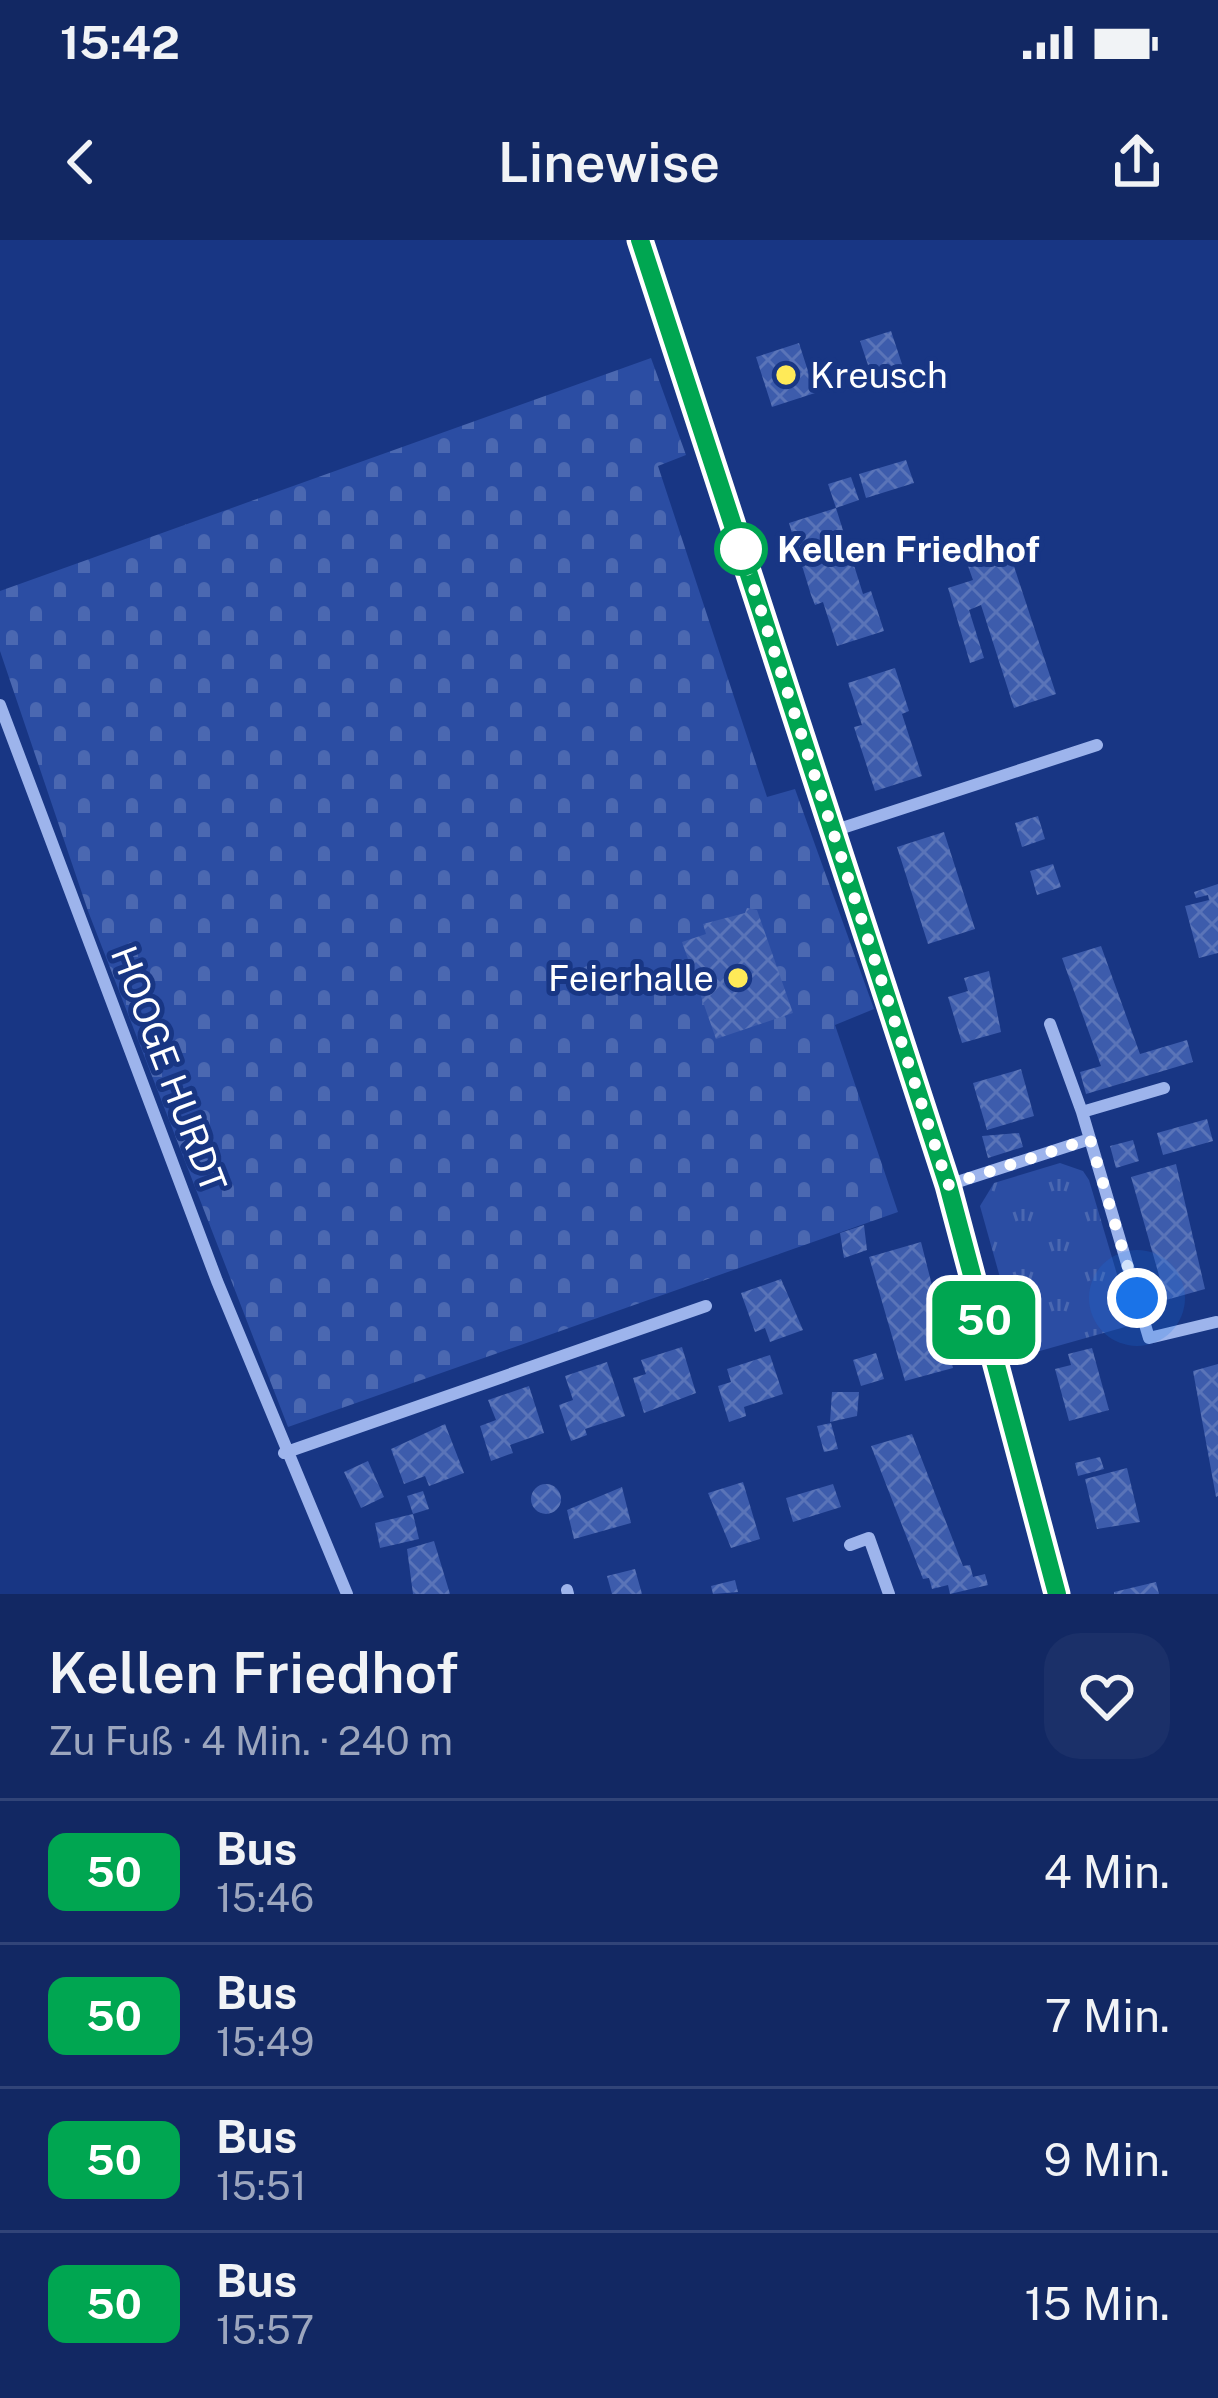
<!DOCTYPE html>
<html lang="de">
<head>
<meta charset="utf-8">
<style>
  :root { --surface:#122863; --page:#1b3069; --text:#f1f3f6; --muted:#9ca6be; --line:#314478 }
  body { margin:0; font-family:"Public Sans",sans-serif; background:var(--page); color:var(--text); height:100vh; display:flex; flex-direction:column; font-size:45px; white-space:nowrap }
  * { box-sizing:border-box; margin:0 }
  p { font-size:39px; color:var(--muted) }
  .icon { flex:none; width:66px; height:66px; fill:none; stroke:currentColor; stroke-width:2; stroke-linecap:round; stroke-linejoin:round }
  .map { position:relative; height:1354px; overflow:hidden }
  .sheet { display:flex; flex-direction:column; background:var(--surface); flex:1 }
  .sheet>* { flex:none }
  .badge { padding:0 24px; border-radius:18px; font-size:42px; line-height:78px }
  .you { position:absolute; width:60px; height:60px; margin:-30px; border:9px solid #fff; border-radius:50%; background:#1a73e8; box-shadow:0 0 0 18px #1a73e833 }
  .map>.badge { position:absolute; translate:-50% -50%; box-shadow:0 0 0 6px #fff }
  .round { display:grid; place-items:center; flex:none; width:126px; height:126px; border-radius:36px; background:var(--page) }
  .headline { display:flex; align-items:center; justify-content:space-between; height:204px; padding:0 48px }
  h1 { font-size:57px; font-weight:600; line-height:90px }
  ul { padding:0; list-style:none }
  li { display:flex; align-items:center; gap:36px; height:144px; padding:0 48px; border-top:3px solid var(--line) }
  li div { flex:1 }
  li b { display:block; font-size:45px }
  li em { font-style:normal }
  li .badge { min-width:132px; font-weight:700; text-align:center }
  .status { display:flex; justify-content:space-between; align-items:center; height:84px; padding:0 60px; background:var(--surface); direction:ltr }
  .status svg { height:33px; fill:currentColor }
  header { display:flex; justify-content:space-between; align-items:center; height:156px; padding:0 48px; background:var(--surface); font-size:54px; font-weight:600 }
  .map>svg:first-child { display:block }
</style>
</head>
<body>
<div class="status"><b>15:42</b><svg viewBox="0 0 49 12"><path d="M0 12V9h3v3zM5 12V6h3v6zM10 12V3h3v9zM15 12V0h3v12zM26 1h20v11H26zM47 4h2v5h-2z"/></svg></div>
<header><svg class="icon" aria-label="back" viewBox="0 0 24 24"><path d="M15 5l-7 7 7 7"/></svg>Linewise<svg class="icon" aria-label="share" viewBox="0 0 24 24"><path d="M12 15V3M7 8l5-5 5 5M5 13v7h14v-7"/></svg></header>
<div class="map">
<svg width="1218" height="1354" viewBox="0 0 1218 1354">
  <defs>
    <pattern id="grass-tufts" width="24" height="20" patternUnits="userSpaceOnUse" patternTransform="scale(3)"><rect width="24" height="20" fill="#2b4da3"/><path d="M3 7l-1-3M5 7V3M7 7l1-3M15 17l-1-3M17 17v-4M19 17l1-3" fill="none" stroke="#4b68b1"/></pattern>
    <pattern id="cemetery-stones" width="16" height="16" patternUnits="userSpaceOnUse" patternTransform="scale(3)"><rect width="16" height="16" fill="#2b4da3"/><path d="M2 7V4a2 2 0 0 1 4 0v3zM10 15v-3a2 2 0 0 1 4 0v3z" fill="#4b68b1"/></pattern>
    <pattern id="building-cross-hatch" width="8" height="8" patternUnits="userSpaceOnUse" patternTransform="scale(3)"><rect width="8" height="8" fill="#3d5cac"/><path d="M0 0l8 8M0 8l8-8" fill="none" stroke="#5a74b8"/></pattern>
  </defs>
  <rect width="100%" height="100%" fill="#183684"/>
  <!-- grass -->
  <path fill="url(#grass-tufts)" d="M 1060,923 L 1083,931 L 1089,940 L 1132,1085 L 1022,1116 L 980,966 L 994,943 Z"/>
  <!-- cemetery -->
  <path fill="url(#cemetery-stones)" d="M 651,118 L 686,215 L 658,226 L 767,557 L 795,549 L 874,769 L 835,785 L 898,972 L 288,1187 L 88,671 L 0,411 L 0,351 Z"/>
  <!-- building -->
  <path fill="url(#building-cross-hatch)" d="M 891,91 L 904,130 L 873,140 L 860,101 Z
    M 799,103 L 815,153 L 772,167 L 756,117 Z
    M 906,220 L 914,243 L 866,258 L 859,234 Z
    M 851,237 L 859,260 L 836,268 L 828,244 Z
    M 836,268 L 863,354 L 871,351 L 884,391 L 837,406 L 823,362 L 815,365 L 811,355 L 789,283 Z
    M 1006,302 L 1056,454 L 1014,468 L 981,365 L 969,370 L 984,418 L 970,423 L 948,348 L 973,340 L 964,315 Z
    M 895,428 L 909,471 L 902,474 L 922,536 L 875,551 L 854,487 L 862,485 L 848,443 Z
    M 1038,576 L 1045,599 L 1022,607 L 1015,583 Z
    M 944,592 L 975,689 L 928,704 L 897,607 Z
    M 1053,624 L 1061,647 L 1037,655 L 1030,631 Z
    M 1218,644 L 1218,713 L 1199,718 L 1185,666 L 1209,660 L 1208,655 L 1196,658 L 1194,652 Z
    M 747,668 L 757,670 L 793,773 L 716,799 L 682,702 L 706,694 L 703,684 L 745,673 Z
    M 1101,706 L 1140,814 L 1187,800 L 1193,822 L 1086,854 L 1080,832 L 1101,826 L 1062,718 Z
    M 989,731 L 1001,792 L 962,803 L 948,757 L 968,751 L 964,738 Z
    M 1021,829 L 1034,876 L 987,890 L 973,843 Z
    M 1207,879 L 1213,901 L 1163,915 L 1157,893 Z
    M 1019,893 L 1023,907 L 988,918 L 982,896 Z
    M 1133,900 L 1139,921 L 1116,928 L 1110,906 Z
    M 1176,924 L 1205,1049 L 1166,1060 L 1131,937 Z
    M 864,985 L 867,1010 L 844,1018 L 840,993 Z
    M 921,1002 L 953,1128 L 905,1141 L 869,1017 Z
    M 781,1039 L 803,1090 L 770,1102 L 765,1088 L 755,1092 L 741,1053 Z
    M 682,1107 L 696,1153 L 644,1173 L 633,1138 L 646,1134 L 641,1120 Z
    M 1092,1108 L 1109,1170 L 1069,1181 L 1055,1129 L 1071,1125 L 1068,1114 Z
    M 876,1113 L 884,1139 L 861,1146 L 853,1120 Z
    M 770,1115 L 783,1154 L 744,1167 L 746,1176 L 729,1182 L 718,1146 L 731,1142 L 727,1129 Z
    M 607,1122 L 625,1176 L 585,1189 L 587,1195 L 571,1201 L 559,1165 L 573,1160 L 565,1136 Z
    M 1218,1124 L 1218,1256 L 1216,1257 L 1193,1131 Z
    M 529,1146 L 544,1193 L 510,1205 L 513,1213 L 491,1221 L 480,1186 L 496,1180 L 488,1160 Z
    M 832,1152 L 859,1152 L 857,1176 L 830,1182 Z
    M 831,1183 L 838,1209 L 824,1212 L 817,1186 Z
    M 445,1184 L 464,1233 L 429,1246 L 425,1236 L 404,1244 L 391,1209 Z
    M 912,1194 L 963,1326 L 970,1325 L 973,1337 L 985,1334 L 988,1345 L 950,1354 L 948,1345 L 932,1349 L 929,1338 L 923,1339 L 871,1206 Z
    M 1100,1217 L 1104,1229 L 1078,1236 L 1075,1223 Z
    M 368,1221 L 384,1257 L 361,1268 L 344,1232 Z
    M 1127,1228 L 1140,1282 L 1097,1289 L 1085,1239 Z
    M 743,1242 L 760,1299 L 731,1308 L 708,1253 Z
    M 833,1244 L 841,1267 L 793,1282 L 786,1258 Z
    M531 1259a15 15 0 1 1 30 0a15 15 0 1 1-30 0Z
    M 622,1247 L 631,1283 L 574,1299 L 567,1270 Z
    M 423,1251 L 429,1269 L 413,1274 L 407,1256 Z
    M 413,1274 L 419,1299 L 380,1308 L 375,1283 Z
    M 434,1301 L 450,1354 L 413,1354 L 407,1309 Z
    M 635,1329 L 642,1354 L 612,1354 L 607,1336 Z
    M 735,1340 L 738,1352 L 713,1354 L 711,1346 Z
    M 1156,1342 L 1159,1354 L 1114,1354 L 1114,1352 Z"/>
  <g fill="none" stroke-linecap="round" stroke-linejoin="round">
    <!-- minor -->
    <path stroke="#9db4ec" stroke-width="12" d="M 640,0 L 948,945 L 1057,1354
      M 0,465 L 217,1041 L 347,1354
      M 833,591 L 1097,505
      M 1050,784 L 1082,872
      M 1164,848 L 1082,872 L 1149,1098 L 1216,1082
      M 948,945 L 1090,899
      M 284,1213 L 706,1066
      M 850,1305 L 869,1298 L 889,1354
      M 567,1350 L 568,1354"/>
  </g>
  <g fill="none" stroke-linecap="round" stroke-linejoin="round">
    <defs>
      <path id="line" d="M 640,0 L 948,945 L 1057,1354"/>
    </defs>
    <!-- line casing -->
    <use href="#line" stroke="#fff" stroke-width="27"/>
    <!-- line -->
    <use href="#line" stroke="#00a651" stroke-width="18"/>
    <!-- walk -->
    <path stroke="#fff" stroke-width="12" stroke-dasharray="0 21.6" d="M 741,309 L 948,945 L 1090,899 L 1137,1058"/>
  </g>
  <!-- markers -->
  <g fill="#ffea58" stroke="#183684" stroke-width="4.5">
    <circle cx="786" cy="135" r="12"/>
    <circle cx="738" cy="738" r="12"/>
  </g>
  <circle fill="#fff" stroke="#00a651" stroke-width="6" cx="741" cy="309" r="24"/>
  <g text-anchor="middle" stroke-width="10" stroke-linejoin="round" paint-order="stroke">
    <!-- poi labels -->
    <g font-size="36" fill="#fff" stroke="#183684" text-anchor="start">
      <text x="810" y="148">Kreusch</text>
      <text x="714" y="751" text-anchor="end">Feierhalle</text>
    </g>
    <!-- stop labels -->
    <g font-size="36" font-weight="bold" fill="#fff" stroke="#183684" text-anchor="start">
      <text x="777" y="322">Kellen Friedhof</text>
    </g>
    <!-- street labels -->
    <g font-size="36" fill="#fff" stroke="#183684">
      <text transform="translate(169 829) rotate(69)" y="13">HOOGE HURDT</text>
    </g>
  </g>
</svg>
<div class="you" style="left:1137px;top:1058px"></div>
<b class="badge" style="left:984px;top:1080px;background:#00a651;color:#fff">50</b>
</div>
<section class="sheet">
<div class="headline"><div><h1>Kellen Friedhof</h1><p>Zu Fuß · 4 Min. · 240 m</p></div><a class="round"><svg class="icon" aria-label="heart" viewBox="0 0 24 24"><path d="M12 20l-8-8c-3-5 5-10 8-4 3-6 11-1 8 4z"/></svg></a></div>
<ul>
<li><span class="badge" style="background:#00a651;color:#fff">50</span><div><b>Bus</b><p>15:46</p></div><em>4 Min.</em></li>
<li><span class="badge" style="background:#00a651;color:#fff">50</span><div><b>Bus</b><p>15:49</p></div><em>7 Min.</em></li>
<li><span class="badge" style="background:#00a651;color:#fff">50</span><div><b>Bus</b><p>15:51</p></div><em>9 Min.</em></li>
<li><span class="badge" style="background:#00a651;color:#fff">50</span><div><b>Bus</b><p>15:57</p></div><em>15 Min.</em></li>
</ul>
</section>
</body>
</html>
